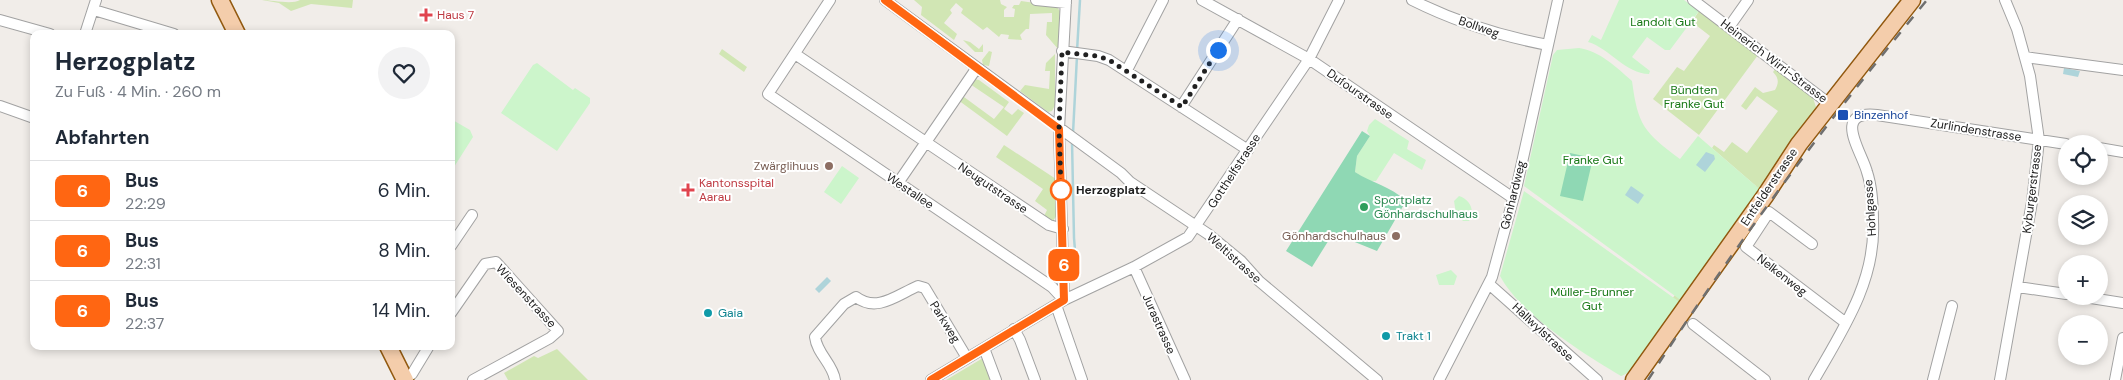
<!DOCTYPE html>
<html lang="de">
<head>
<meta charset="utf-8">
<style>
  :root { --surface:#fff; --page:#f2f2f3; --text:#1f2937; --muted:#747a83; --line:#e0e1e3 }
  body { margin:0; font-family:"DM Sans",sans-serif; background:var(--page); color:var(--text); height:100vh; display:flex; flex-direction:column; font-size:19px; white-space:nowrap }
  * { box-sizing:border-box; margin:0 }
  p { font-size:16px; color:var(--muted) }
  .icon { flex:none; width:28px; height:28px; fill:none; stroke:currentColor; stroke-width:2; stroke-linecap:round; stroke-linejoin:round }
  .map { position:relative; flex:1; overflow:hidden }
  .side { position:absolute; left:30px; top:30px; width:425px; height:320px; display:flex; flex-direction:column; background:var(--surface); border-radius:10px; box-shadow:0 2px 8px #0003 }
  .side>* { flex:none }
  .badge { padding:0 10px; border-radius:8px; font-size:18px; line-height:32px }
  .controls { position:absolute; left:2058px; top:135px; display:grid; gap:10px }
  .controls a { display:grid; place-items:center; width:50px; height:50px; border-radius:50%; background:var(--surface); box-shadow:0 2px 8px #0003; font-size:25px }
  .you { position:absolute; width:25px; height:25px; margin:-12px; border:4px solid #fff; border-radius:50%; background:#1a73e8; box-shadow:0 0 0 8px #1a73e833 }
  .map>.badge { position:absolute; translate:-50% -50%; box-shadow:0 0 0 2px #fff }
  h2 { padding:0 25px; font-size:19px; line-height:45px }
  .round { display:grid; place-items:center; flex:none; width:52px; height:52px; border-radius:26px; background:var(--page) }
  .overview { display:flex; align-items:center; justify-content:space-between; height:85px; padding:0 25px }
  h1 { font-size:24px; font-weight:800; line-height:38px }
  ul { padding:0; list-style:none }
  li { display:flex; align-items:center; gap:15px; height:60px; padding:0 25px; border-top:1px solid var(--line) }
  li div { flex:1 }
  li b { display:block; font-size:19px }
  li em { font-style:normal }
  li .badge { min-width:55px; font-weight:700; text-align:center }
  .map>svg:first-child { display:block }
</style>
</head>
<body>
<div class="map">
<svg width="2123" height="380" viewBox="0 0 2123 380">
  <rect width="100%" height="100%" fill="#f1ede9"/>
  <!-- grass -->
  <path fill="#d1e6b4" d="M 262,0 C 272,0 292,5 300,0 L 353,0 L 352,8 L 311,4 L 291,11 L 279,3 Z
    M 914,0 L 1000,0 L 1001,4 L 1007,7 L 1004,10 L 1004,17 L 1014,17 L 1015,9 L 1012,8 L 1014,5 L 1019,5 L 1021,1 L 1056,6 L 1060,11 L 1058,49 L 1046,35 L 1047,22 L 1052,22 L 1052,13 L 1030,14 L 1029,29 L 1026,29 L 1020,35 L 1022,40 L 1008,39 L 1009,35 L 1001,34 L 999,37 L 987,27 L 983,30 L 961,13 L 963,9 L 956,3 L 950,10 L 952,13 L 944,23 L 957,34 L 954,40 L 921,15 L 922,7 Z
    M 1699,11 L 1758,55 L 1699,135 L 1653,99 L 1677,67 L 1684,71 L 1710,36 L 1692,22 Z
    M 963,40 L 970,42 L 979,49 L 983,44 L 983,52 L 975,52 Z
    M 722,49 L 747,67 L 744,72 L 719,54 Z
    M 989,51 L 992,52 L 989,66 L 983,65 L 982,60 Z
    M 1055,54 L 1055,105 L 1052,111 L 1048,112 L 1020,91 L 1025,85 L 1049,89 L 1050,71 L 1045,71 L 1046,63 Z
    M 1776,68 L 1812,95 L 1817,110 L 1681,304 L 1629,372 L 1621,376 L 1669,303 L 1756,186 L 1712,148 L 1714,145 L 1724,152 L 1732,142 L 1747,153 L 1778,111 L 1757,96 L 1746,110 L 1741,106 L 1755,87 L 1763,93 L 1775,90 C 1779,83 1779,78 1773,72 Z
    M 973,79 L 979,80 L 1009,102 L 1004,109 L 1012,115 L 1018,109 L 1024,113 L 1007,136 L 958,100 L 961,96 L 964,97 L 994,119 L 1004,107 L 970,84 Z
    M 1004,145 L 1056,179 L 1057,215 L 1053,221 L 1050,221 L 1044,216 L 1047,210 L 1035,201 L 1043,189 L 996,157 Z
    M 557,349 L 588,380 L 508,380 L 504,373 L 534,356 L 538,358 Z
    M 983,358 L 991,378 L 989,380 L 946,380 Z"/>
  <!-- park -->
  <path fill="#ccf5cb" d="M 1619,0 L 1684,0 L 1699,11 L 1670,50 L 1665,50 L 1647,37 L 1632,57 L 1650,71 L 1649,74 C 1626,74 1609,48 1588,42 L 1592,35 L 1601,40 Z
    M 1579,48 C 1600,51 1616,67 1632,81 C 1638,126 1644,132 1680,159 L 1698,136 L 1763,192 L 1682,301 L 1524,186 L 1553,55 L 1557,50 Z
    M 537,63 L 573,90 L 575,88 L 590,98 L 590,103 L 557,151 L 501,113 L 533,65 Z
    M 451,119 L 470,130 L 473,137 L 454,167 L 451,164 Z
    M 1375,119 L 1409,141 L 1407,149 L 1426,160 L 1422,170 L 1394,153 L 1376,181 L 1369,181 L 1355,172 L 1357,156 L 1370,136 L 1367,131 L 1369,125 Z
    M 842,166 L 859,178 L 841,204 L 824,192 Z
    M 1524,191 L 1681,303 L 1629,372 L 1621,376 C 1583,353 1521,315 1500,276 Z
    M 1459,196 C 1470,199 1476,212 1469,221 L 1463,221 L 1456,213 L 1454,201 Z
    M 1451,270 L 1457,276 L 1454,285 L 1439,285 L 1436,275 Z"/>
  <!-- pitch -->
  <path fill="#8fd8b4" d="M 1362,131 L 1370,136 L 1357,156 L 1355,172 C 1371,183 1391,186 1406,201 L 1377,251 L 1335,234 L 1332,235 L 1312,267 L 1286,251 Z
    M 1570,153 L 1593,158 L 1583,201 L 1560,196 Z"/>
  <!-- water -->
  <path fill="#aed4da" d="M 2064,68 L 2080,71 L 2078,77 L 2063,74 Z
    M 1706,152 L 1714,155 L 1715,159 L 1705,172 L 1696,165 Z
    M 1631,186 L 1644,195 L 1638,204 L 1625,195 Z
    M 827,277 L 831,281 L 819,293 L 815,289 Z"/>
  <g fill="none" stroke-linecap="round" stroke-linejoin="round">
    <!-- stream -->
    <path stroke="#aed4da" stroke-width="2.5" d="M 1077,51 L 1080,0
      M 1073,133 L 1077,56
      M 1072,141 L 1074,238 L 1077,274"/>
    <defs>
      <path id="minor" d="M 830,0 L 768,94 L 1052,287 L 1064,300
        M 885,0 L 1121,173 L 1130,182 L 1208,234 L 1241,261 L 1259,281 L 1377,380
        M 1036,0 L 1066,3
        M 1202,0 L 1309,59 L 1513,198
        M 1412,0 C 1456,22 1500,36 1548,45
        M 1693,0 L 1831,105
        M 94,10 L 174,34
        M 0,20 L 50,34
        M 1729,27 L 1748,0
        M 85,34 L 96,0
        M 1062,51 L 1098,56 L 1109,60 L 1248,150
        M 795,54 L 1049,225 L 1063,229
        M 2025,57 L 2123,70
        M 1127,70 L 1163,0
        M 0,106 L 34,118
        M 1181,107 L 1238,19
        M 2099,148 L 2123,152
        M 898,183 L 976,69
        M 1812,244 L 1769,212 L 1746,247 L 1846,323
        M 451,246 L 472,215
        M 1134,267 L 1185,380
        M 1489,284 L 1597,380
        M 2018,287 L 2066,294
        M 2078,296 L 2123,303
        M 1064,300 L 1059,129 L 1066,0
        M 1056,305 L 1082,380
        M 451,313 L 485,264 L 496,262 L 558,331 L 550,338 L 473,380
        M 1693,324 L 1765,380
        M 1014,329 L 1020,340 L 1035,380
        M 984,348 L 996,380
        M 404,379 L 412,374 L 429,346
        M 835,380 C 833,364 817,354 815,337 L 844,304 L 856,297 C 877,313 897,295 918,286 L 925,288 L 967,358
        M 931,380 L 1064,300 L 1134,267 L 1188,237 L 1309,59 L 1339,0
        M 1439,380 L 1492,277 L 1517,185 L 1558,0
        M 1814,380 C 1842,331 1876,281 1873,222 C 1873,206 1872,187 1867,172 C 1862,152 1831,110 1877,115 L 2066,144
        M 1933,380 L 1952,306
        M 2000,380 L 2032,202 L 2039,140 L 2030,76 L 2017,29 L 2005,0
        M 2115,380 L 2123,338"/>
      <path id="primary" d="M 220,0 L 237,34
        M 388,346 L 405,380
        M 1634,380 L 1765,196 L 1799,144 L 1912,0"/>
    </defs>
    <!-- minor casing -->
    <use href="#minor" stroke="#a2a2a2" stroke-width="12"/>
    <!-- primary casing -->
    <use href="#primary" stroke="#91580e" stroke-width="19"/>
    <!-- minor -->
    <use href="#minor" stroke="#fff" stroke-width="10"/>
    <!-- primary -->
    <use href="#primary" stroke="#f4cdab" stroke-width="16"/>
    <!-- rail -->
    <path stroke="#6f6f6f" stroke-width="2.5" stroke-dasharray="10 10" stroke-linecap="butt" d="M 1648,380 C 1733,248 1827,121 1927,0"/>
  </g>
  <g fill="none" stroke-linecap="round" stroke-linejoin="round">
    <defs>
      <path id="line" d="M 885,0 L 1059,129 L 1064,300 L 931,380"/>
    </defs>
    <!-- line casing -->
    <use href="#line" stroke="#fff" stroke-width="11"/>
    <!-- line -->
    <use href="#line" stroke="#ff6612" stroke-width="8"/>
    <!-- walk -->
    <path stroke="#212121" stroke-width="5" stroke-dasharray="0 9" d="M 1061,190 L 1059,129 L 1062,52 L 1098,56 L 1109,60 L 1182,107 L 1218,50"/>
  </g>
  <!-- markers -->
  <g fill="#e0444e" stroke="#fff" stroke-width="2">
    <path d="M423.5 7.5h5v5h5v5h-5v5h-5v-5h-5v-5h5z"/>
    <path d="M685.5 182.5h5v5h5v5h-5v5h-5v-5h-5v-5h5z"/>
  </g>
  <rect fill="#1a4fb4" stroke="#fff" stroke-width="2" x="1837" y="109" width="12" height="12" rx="2.5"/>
  <g fill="#8d6e63" stroke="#fff" stroke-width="2">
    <circle cx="829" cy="166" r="5"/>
    <circle cx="1396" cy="236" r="5"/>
  </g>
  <circle fill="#fff" stroke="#ff6612" stroke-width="2.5" cx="1061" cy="190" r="10"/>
  <circle fill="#2e9e5b" stroke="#fff" stroke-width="2" cx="1364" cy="207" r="5"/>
  <g fill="#0f9aa8" stroke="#fff" stroke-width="2">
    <circle cx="708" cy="313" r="5"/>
    <circle cx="1386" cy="336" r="5"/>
  </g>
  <g text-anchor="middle" stroke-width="4" stroke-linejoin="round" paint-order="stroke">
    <!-- health labels -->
    <g font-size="12" fill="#be3a42" stroke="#fff" text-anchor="start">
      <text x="437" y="19">Haus 7</text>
      <text x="699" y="187">Kantonsspital<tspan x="699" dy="14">Aarau</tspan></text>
    </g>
    <!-- park labels -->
    <g font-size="12" fill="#187816" stroke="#fff">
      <text x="1663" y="26">Landolt Gut</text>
      <text x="1694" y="94">Bündten<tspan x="1694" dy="14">Franke Gut</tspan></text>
      <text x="1593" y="164">Franke Gut</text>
      <text x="1592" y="296">Müller-Brunner<tspan x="1592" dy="14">Gut</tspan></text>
    </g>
    <!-- street labels -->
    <g font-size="12" fill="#212121" stroke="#fff">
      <text transform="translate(1479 27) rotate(19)" y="4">Bollweg</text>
      <text transform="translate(1774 61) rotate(37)" y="4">Heinerich Wirri-Strasse</text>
      <text transform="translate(1360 94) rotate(35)" y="4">Dufourstrasse</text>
      <text transform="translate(1976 130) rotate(9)" y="4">Zurlindenstrasse</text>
      <text transform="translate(1234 171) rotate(-57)" y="4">Gotthelfstrasse</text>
      <text transform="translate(1769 187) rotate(-56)" y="4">Entfelderstrasse</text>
      <text transform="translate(993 188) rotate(34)" y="4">Neugutstrasse</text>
      <text transform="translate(2032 189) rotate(-83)" y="4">Kyburgerstrasse</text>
      <text transform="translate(910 191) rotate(34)" y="4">Westallee</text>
      <text transform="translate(1513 195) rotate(-76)" y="4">Gönhardweg</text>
      <text transform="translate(1870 208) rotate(-94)" y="4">Hohlgasse</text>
      <text transform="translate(1234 258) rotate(42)" y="4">Weltistrasse</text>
      <text transform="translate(1782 275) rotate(38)" y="4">Nelkenweg</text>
      <text transform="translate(526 296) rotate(47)" y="4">Wiesenstrasse</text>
      <text transform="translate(945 322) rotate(58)" y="4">Parkweg</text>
      <text transform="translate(1159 324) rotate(66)" y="4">Jurastrasse</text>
      <text transform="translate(1543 332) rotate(43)" y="4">Hallwylstrasse</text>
    </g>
    <!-- transit labels -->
    <g font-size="12" fill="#164399" stroke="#fff" text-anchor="start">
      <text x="1854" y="119">Binzenhof</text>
    </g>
    <!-- education labels -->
    <g font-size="12" fill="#785e54" stroke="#fff" text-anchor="end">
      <text x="819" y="170">Zwärglihuus</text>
      <text x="1386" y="240">Gönhardschulhaus</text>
    </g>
    <!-- stop labels -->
    <g font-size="12" font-weight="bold" fill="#212121" stroke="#fff" text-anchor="start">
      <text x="1076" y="194">Herzogplatz</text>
    </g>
    <!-- leisure labels -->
    <g font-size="12" fill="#27864d" stroke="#fff" text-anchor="start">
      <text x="1374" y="204">Sportplatz<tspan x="1374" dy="14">Gönhardschulhaus</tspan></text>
    </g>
    <!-- culture labels -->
    <g font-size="12" fill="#0d838f" stroke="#fff" text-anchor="start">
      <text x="718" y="317">Gaia</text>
      <text x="1396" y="340">Trakt 1</text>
    </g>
  </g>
</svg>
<div class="controls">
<a><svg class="icon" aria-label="locate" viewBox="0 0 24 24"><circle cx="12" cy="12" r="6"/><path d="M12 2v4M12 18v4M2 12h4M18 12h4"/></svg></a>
<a><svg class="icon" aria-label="layers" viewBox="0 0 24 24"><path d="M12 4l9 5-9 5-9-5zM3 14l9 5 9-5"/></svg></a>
<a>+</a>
<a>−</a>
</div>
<div class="you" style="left:1218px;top:50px"></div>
<b class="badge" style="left:1064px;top:265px;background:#ff6612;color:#fff">6</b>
<section class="side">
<div class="overview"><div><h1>Herzogplatz</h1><p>Zu Fuß · 4 Min. · 260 m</p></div><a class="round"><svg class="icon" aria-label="heart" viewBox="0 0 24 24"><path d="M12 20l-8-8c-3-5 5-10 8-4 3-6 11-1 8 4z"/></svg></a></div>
<h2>Abfahrten</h2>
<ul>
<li><span class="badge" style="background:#ff6612;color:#fff">6</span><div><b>Bus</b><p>22:29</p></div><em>6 Min.</em></li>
<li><span class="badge" style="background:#ff6612;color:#fff">6</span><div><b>Bus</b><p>22:31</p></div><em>8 Min.</em></li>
<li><span class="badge" style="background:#ff6612;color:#fff">6</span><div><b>Bus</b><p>22:37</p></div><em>14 Min.</em></li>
</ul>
</section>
</div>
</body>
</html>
